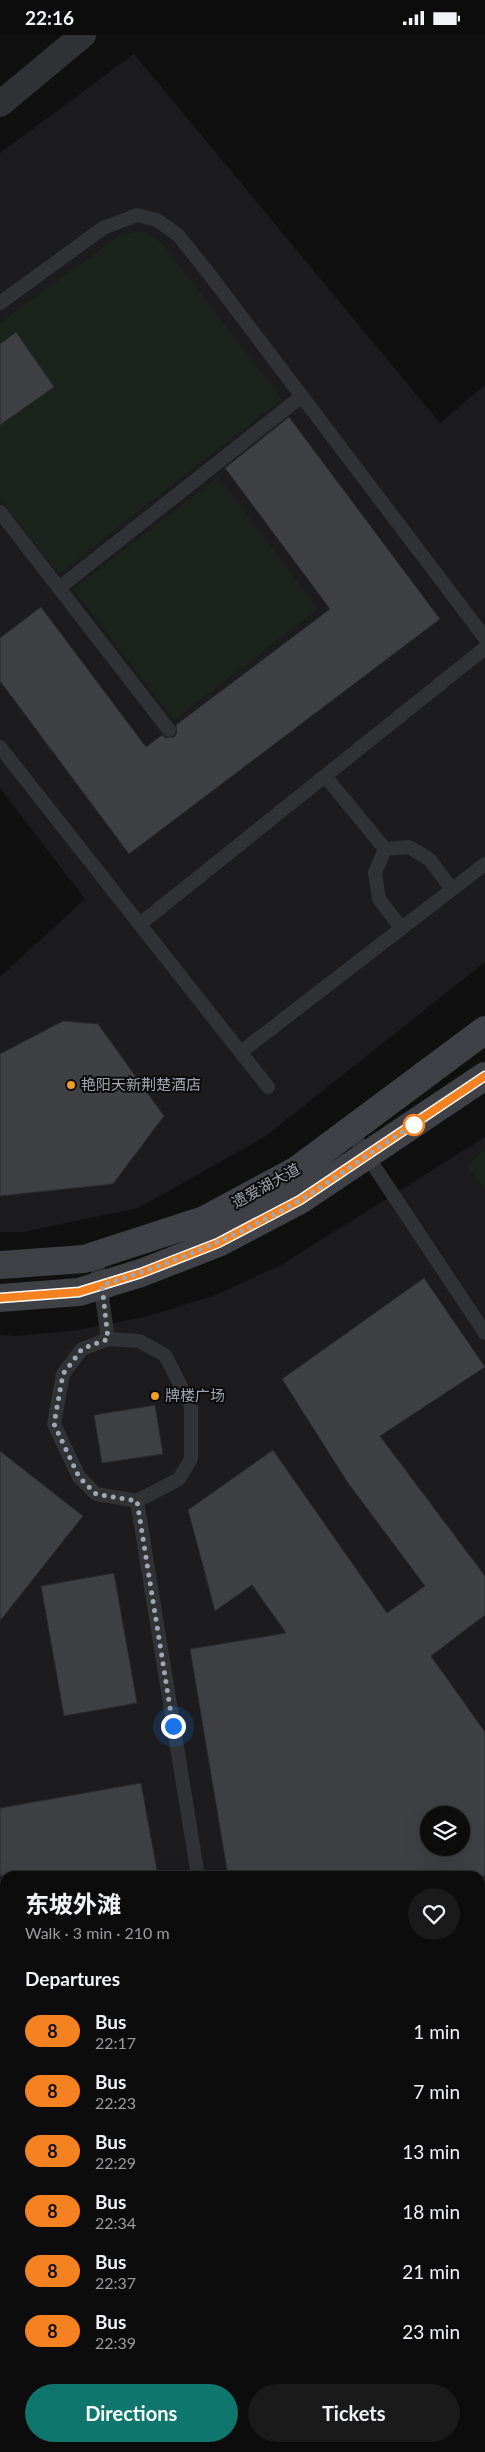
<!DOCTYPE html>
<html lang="en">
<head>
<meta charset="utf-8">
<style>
  :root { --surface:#0c0c0d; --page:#1a1a1b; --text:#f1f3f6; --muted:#9a9b9d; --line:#2c2c2e; --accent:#0f766e }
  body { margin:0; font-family:Lato,"Noto Sans SC",sans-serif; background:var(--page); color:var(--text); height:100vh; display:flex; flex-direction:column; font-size:19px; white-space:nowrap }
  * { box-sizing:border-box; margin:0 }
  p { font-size:16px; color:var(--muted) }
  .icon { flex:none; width:28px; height:28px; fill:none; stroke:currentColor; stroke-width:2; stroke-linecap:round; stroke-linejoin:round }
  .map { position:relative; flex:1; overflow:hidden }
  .details { position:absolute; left:0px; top:1836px; width:485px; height:581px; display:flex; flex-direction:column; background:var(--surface); border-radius:15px 15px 0 0; box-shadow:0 5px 20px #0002,0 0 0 1px var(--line) }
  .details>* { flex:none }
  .badge { padding:0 10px; border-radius:16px; font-size:18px; line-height:32px }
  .controls { position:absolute; left:420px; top:1771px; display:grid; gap:10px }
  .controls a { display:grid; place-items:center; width:50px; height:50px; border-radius:50%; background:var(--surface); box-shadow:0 5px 20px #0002,0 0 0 1px var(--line); font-size:25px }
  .you { position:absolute; width:25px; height:25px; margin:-12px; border:4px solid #fff; border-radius:50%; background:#1a73e8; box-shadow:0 0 0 8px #1a73e833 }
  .map>.badge { position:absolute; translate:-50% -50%; box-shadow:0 0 0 2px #fff }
  h2 { padding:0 25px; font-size:19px; line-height:45px }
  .round { display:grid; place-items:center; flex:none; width:52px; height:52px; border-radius:26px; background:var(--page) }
  .summary { display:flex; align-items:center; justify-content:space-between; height:85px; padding:0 25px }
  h1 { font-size:24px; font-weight:700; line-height:38px }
  .cta { display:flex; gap:10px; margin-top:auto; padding:10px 25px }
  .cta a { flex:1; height:58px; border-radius:30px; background:var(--accent); color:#fff; font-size:20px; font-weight:700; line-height:58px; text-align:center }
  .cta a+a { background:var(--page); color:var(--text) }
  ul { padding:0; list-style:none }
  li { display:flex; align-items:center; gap:15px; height:60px; padding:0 25px }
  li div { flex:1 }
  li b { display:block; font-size:19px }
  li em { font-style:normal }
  li .badge { min-width:55px; font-weight:700; text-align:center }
  .status { display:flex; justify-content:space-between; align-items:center; height:35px; padding:0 25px; background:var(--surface); direction:ltr }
  .status svg { height:14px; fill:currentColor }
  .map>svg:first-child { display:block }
</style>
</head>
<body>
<div class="status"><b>22:16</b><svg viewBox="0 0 49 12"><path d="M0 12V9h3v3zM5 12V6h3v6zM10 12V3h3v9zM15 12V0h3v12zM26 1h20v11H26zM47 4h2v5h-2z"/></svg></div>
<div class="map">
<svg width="485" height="2417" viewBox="0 0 485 2417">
  <rect width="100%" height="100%" fill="#101011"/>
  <!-- built -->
  <path fill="#1c1c1e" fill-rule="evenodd" d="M 134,19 L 440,388 L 485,350 L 485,927 L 266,1101 L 138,1173 L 23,1197 L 0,1197 L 0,942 L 85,864 L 0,753 L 0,118 Z
    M 485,1102 L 485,2417 L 0,2417 L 0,1300 L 15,1301 L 72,1296 L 145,1282 L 213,1261 L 281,1230 ZM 429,1780 L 461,1780 L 461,1812 L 429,1812 ZM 5,1841 L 480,1841 L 480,2412 L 5,2412 Z"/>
  <!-- green -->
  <path fill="#1c231d" d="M 141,196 L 162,208 L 282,364 L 59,539 L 0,464 L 0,288 L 120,200 Z
    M 218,442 L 318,574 L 174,685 L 73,554 Z
    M 485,1114 L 485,1154 L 467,1131 Z"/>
  <!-- building -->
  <path fill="#3f4044" stroke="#2a2a2d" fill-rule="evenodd" d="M 16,297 L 54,352 L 0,390 L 0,309 Z
    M 289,382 L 440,584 L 129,819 L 0,646 L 0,603 L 41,572 L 146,712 L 162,700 L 166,703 L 174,702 L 177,698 L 176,690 L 330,574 L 225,433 Z
    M 63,986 L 98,989 L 164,1081 L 113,1149 L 0,1161 L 0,1019 Z
    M 424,1243 L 485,1332 L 380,1401 L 485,1541 L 485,1580 L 431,1621 L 485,1697 L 485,1841 L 228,1841 L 190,1614 L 286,1598 L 252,1550 L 215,1576 L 188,1475 L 273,1415 L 387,1578 L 425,1551 L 348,1448 L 282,1344 ZM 429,1780 L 461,1780 L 461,1812 L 429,1812 Z
    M 155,1370 L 163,1419 L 102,1428 L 94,1380 Z
    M 0,1416 L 83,1481 L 0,1586 Z
    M 114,1538 L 137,1668 L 64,1681 L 41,1551 Z
    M 141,1748 L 158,1841 L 0,1841 L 0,1773 Z"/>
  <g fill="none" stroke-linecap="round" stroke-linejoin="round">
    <!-- service -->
    <path stroke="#313236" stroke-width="14" d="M 0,268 L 103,193 L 137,180 L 157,185 L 178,200 L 210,240 L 485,603
      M 0,477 L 169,695
      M 59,553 L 302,361
      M 0,712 L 268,1052
      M 325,741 L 385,814
      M 140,889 L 485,613
      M 401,893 L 379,864 L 375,838 L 385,814 L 409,812 L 429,824 L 452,854
      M 241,1017 L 485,829
      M 350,1095 L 485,1298
      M 96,1220 L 108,1304 L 139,1306 L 165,1320 L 191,1371 L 191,1424 L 179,1444 L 137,1466 L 198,1841
      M 108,1304 L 82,1314 L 63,1339 L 54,1389 L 79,1442 L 96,1459 L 137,1466
      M 290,2412 L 291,2417"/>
    <!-- minor -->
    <path stroke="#313236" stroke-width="26" d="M 0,69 L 83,0"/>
    <!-- secondary -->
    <path stroke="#3f4146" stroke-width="28" d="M 0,1230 L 84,1224 L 204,1185 L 297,1135 L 485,995
      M 0,1263 L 79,1257 L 141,1238 L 218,1208 L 300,1165 L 485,1041"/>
  </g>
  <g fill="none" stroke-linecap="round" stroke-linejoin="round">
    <defs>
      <path id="line" d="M 0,1263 L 79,1257 L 141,1238 L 218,1208 L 300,1165 L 485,1041"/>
    </defs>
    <!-- line casing -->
    <use href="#line" stroke="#fff" stroke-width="11"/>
    <!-- line -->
    <use href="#line" stroke="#f58220" stroke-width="8"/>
    <!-- walk -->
    <path stroke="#a1a7b2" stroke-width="5" stroke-dasharray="0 9" d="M 173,1691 L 137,1466 L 96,1459 L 79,1442 L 54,1389 L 63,1339 L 82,1314 L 108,1304 L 102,1250 C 171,1229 238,1201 300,1165 C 339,1142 376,1112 414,1090"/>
  </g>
  <!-- markers -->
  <g fill="#ee9e2a" stroke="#0b0b0c" stroke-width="2">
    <circle cx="71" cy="1050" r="5"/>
    <circle cx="155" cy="1361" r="5"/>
  </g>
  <circle fill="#fff" stroke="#f58220" stroke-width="2.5" cx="414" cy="1090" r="10"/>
  <g text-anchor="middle" stroke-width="4" stroke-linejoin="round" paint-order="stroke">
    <!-- poi labels -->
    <g font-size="15" fill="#a1a7b2" stroke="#0b0b0c" text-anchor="start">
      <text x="81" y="1055">艳阳天新荆楚酒店</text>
      <text x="165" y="1366">牌楼广场</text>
    </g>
    <!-- street labels -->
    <g font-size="15" fill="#a1a7b2" stroke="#0b0b0c">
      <text transform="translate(266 1151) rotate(-29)" y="5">遗爱湖大道</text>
    </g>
  </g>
</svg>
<div class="controls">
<a><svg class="icon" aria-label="layers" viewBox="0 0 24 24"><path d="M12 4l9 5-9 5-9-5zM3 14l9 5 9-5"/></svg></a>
</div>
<div class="you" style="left:173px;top:1691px"></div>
<section class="details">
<div class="summary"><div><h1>东坡外滩</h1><p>Walk · 3 min · 210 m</p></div><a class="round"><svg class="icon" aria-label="heart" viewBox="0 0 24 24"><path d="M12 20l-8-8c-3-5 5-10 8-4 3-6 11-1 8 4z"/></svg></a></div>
<h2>Departures</h2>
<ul>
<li><span class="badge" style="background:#f58220;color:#111">8</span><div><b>Bus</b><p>22:17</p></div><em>1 min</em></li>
<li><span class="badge" style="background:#f58220;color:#111">8</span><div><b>Bus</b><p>22:23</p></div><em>7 min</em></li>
<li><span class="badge" style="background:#f58220;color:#111">8</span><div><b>Bus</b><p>22:29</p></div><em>13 min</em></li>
<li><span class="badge" style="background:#f58220;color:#111">8</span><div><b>Bus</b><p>22:34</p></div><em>18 min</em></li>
<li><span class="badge" style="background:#f58220;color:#111">8</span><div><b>Bus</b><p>22:37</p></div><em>21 min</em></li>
<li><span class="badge" style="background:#f58220;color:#111">8</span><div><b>Bus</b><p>22:39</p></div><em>23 min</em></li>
</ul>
<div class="cta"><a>Directions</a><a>Tickets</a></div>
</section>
</div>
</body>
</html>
